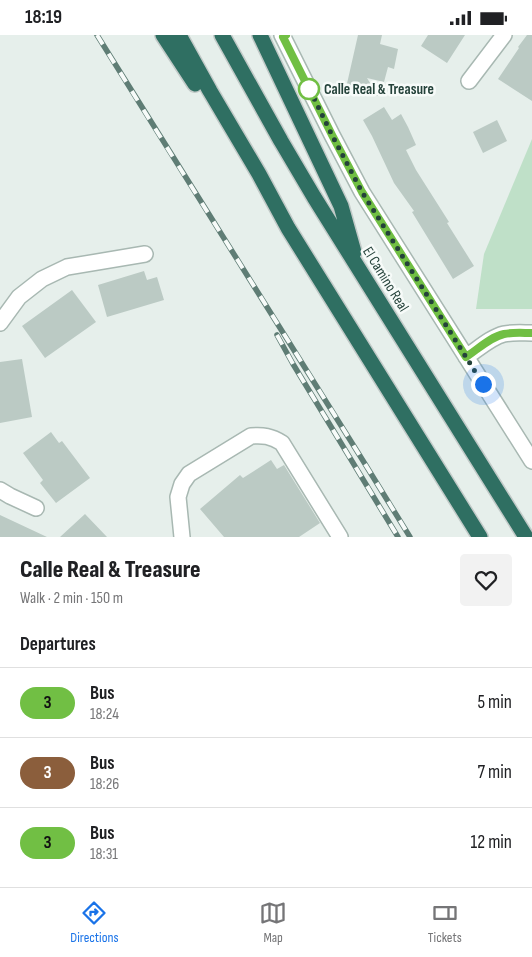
<!DOCTYPE html>
<html lang="en">
<head>
<meta charset="utf-8">
<style>
  :root { --surface:#fff; --page:#f2f2f2; --text:#202124; --muted:#757577; --line:#e0e0e0; --accent:#1a73e8 }
  body { margin:0; font-family:"Sofia Sans Condensed",sans-serif; background:var(--page); color:var(--text); height:100vh; display:flex; flex-direction:column; font-size:19px; white-space:nowrap }
  * { box-sizing:border-box; margin:0 }
  p { font-size:16px; color:var(--muted) }
  .icon { flex:none; width:28px; height:28px; fill:none; stroke:currentColor; stroke-width:2; stroke-linecap:round; stroke-linejoin:round }
  .map { position:relative; height:502px; overflow:hidden }
  .details { display:flex; flex-direction:column; background:var(--surface); flex:1 }
  .details>* { flex:none }
  .badge { padding:0 10px; border-radius:16px; font-size:18px; line-height:32px }
  .you { position:absolute; width:25px; height:25px; margin:-12px; border:4px solid #fff; border-radius:50%; background:#1a73e8; box-shadow:0 0 0 8px #1a73e833 }
  .map>.badge { position:absolute; translate:-50% -50%; box-shadow:0 0 0 2px #fff }
  h2 { padding:0 20px; font-size:19px; line-height:45px }
  .round { display:grid; place-items:center; flex:none; width:52px; height:52px; border-radius:5px; background:var(--page) }
  .head { display:flex; align-items:center; justify-content:space-between; height:85px; padding:0 20px }
  h1 { font-size:24px; font-weight:800; line-height:38px }
  ul { padding:0; list-style:none }
  li { display:flex; align-items:center; gap:15px; height:70px; padding:0 20px; border-top:1px solid var(--line) }
  li div { flex:1 }
  li b { display:block; font-size:19px }
  li em { font-style:normal }
  li .badge { min-width:55px; font-weight:700; text-align:center }
  .status { display:flex; justify-content:space-between; align-items:center; height:35px; padding:0 25px; background:var(--surface); direction:ltr }
  .status svg { height:14px; fill:currentColor }
  .dock { display:flex; justify-content:space-around; align-items:center; height:70px; border-top:1px solid var(--line); background:var(--surface); font-size:14px; color:var(--muted) }
  .dock a { display:grid; justify-items:center; gap:2px }
  .dock .current { color:var(--accent) }
  .map>svg:first-child { display:block }
</style>
</head>
<body>
<div class="status"><b>18:19</b><svg viewBox="0 0 49 12"><path d="M0 12V9h3v3zM5 12V6h3v6zM10 12V3h3v9zM15 12V0h3v12zM26 1h20v11H26zM47 4h2v5h-2z"/></svg></div>
<div class="map">
<svg width="532" height="502" viewBox="0 0 532 502">
  <rect width="100%" height="100%" fill="#e6efeb"/>
  <!-- green -->
  <path fill="#bfe0c8" d="M 532,104 L 532,274 L 476,274 L 484,219 Z"/>
  <!-- building -->
  <path fill="#bbcac4" d="M 358,0 L 382,0 L 380,9 L 398,14 L 394,34 L 388,32 L 384,47 L 367,43 L 378,61 L 346,53 Z
    M 428,0 L 465,0 L 447,28 L 421,11 Z
    M 527,0 L 532,0 L 532,66 L 498,44 L 519,13 L 518,12 Z
    M 384,72 L 392,85 L 401,79 L 408,92 L 416,110 L 406,115 L 416,135 L 449,187 L 447,188 L 474,231 L 453,244 L 412,177 L 414,176 L 394,148 L 372,101 L 363,85 Z
    M 497,85 L 507,106 L 483,118 L 473,97 Z
    M 144,236 L 147,245 L 157,242 L 164,265 L 107,282 L 98,250 Z
    M 72,255 L 96,287 L 45,323 L 22,291 Z
    M 22,324 L 32,382 L 0,388 L 0,327 Z
    M 51,397 L 59,408 L 62,406 L 90,443 L 56,468 L 40,448 L 43,445 L 23,418 Z
    M 271,425 L 277,434 L 284,430 L 320,488 L 299,502 L 224,502 L 200,474 L 240,440 L 243,443 Z
    M 85,479 L 107,502 L 60,502 Z
    M 0,480 L 47,502 L 0,502 Z"/>
  <g fill="none" stroke-linecap="round" stroke-linejoin="round">
    <defs>
      <path id="minor" d="M 282,0 L 332,100 L 362,157 L 532,426
        M 469,46 L 504,0
        M 0,288 L 19,262 L 42,244 L 67,232 L 145,219
        M 466,322 C 477,315 491,302 504,299 C 513,297 523,298 532,298
        M 0,455 L 10,461 L 36,473
        M 182,502 L 178,462 L 182,449 L 189,439 L 251,401 C 263,400 271,401 282,408 L 340,502"/>
      <path id="highway" d="M 163,0 L 195,49
        M 179,0 L 210,56 L 259,139 L 288,193 L 480,502
        M 222,0 L 281,106 L 314,162 L 526,502
        M 260,0 L 341,171 L 354,217"/>
    </defs>
    <!-- minor casing -->
    <use href="#minor" stroke="#a8b8b2" stroke-width="18"/>
    <!-- highway casing -->
    <use href="#highway" stroke="#c2cac8" stroke-width="18"/>
    <!-- minor -->
    <use href="#minor" stroke="#fff" stroke-width="15"/>
    <!-- highway -->
    <use href="#highway" stroke="#2f6f62" stroke-width="15"/>
    <defs>
      <path id="rail" d="M 97,0 C 201,168 307,334 410,502
        M 277,300 L 293,329 L 398,502"/>
    </defs>
    <!-- rail casing -->
    <use href="#rail" stroke="#5f7d75" stroke-width="5.5"/>
    <!-- rail -->
    <use href="#rail" stroke="#f7fbf9" stroke-width="4" stroke-dasharray="11" stroke-linecap="butt"/>
  </g>
  <g fill="none" stroke-linecap="round" stroke-linejoin="round">
    <defs>
      <path id="line" d="M 286,0 L 283,2 L 332,100 L 362,157 L 466,322 C 477,315 490,302 504,299 C 513,297 523,298 532,298"/>
    </defs>
    <!-- line casing -->
    <use href="#line" stroke="#fff" stroke-width="11"/>
    <!-- line -->
    <use href="#line" stroke="#71bf44" stroke-width="8"/>
    <!-- walk -->
    <path stroke="#24423a" stroke-width="5" stroke-dasharray="0 9" d="M 309,54 L 308,51 L 332,100 L 362,157 L 483,349"/>
  </g>
  <!-- markers -->
  <circle fill="#fff" stroke="#71bf44" stroke-width="2.5" cx="309" cy="54" r="10"/>
  <g text-anchor="middle" stroke-width="5" stroke-linejoin="round" paint-order="stroke">
    <!-- stop labels -->
    <g font-size="15" font-weight="bold" fill="#24423a" stroke="#f7fbf9" text-anchor="start">
      <text x="324" y="59">Calle Real &amp; Treasure</text>
    </g>
    <!-- street labels -->
    <g font-size="15" fill="#24423a" stroke="#f7fbf9">
      <text transform="translate(386 244) rotate(58)" y="5">El Camino Real</text>
    </g>
  </g>
</svg>
<div class="you" style="left:483px;top:349px"></div>
</div>
<section class="details">
<div class="head"><div><h1>Calle Real &amp; Treasure</h1><p>Walk · 2 min · 150 m</p></div><a class="round"><svg class="icon" aria-label="heart" viewBox="0 0 24 24"><path d="M12 20l-8-8c-3-5 5-10 8-4 3-6 11-1 8 4z"/></svg></a></div>
<h2>Departures</h2>
<ul>
<li><span class="badge" style="background:#71bf44;color:#111">3</span><div><b>Bus</b><p>18:24</p></div><em>5 min</em></li>
<li><span class="badge" style="background:#8b5e3c;color:#fff">3</span><div><b>Bus</b><p>18:26</p></div><em>7 min</em></li>
<li><span class="badge" style="background:#71bf44;color:#111">3</span><div><b>Bus</b><p>18:31</p></div><em>12 min</em></li>
</ul>
</section>
<nav class="dock">
<a class="current"><svg class="icon" aria-label="directions" viewBox="0 0 24 24"><path d="M12 3l9 9-9 9-9-9zM9 14v-3h6M13 9l2 2-2 2"/></svg>Directions</a>
<a><svg class="icon" aria-label="map" viewBox="0 0 24 24"><path d="M3 6l6-2 6 2 6-2v14l-6 2-6-2-6 2zM9 4v14M15 6v14"/></svg>Map</a>
<a><svg class="icon" aria-label="tickets" viewBox="0 0 24 24"><path d="M3 7h18v10H3zM15 7v10"/></svg>Tickets</a>
</nav>
</body>
</html>
